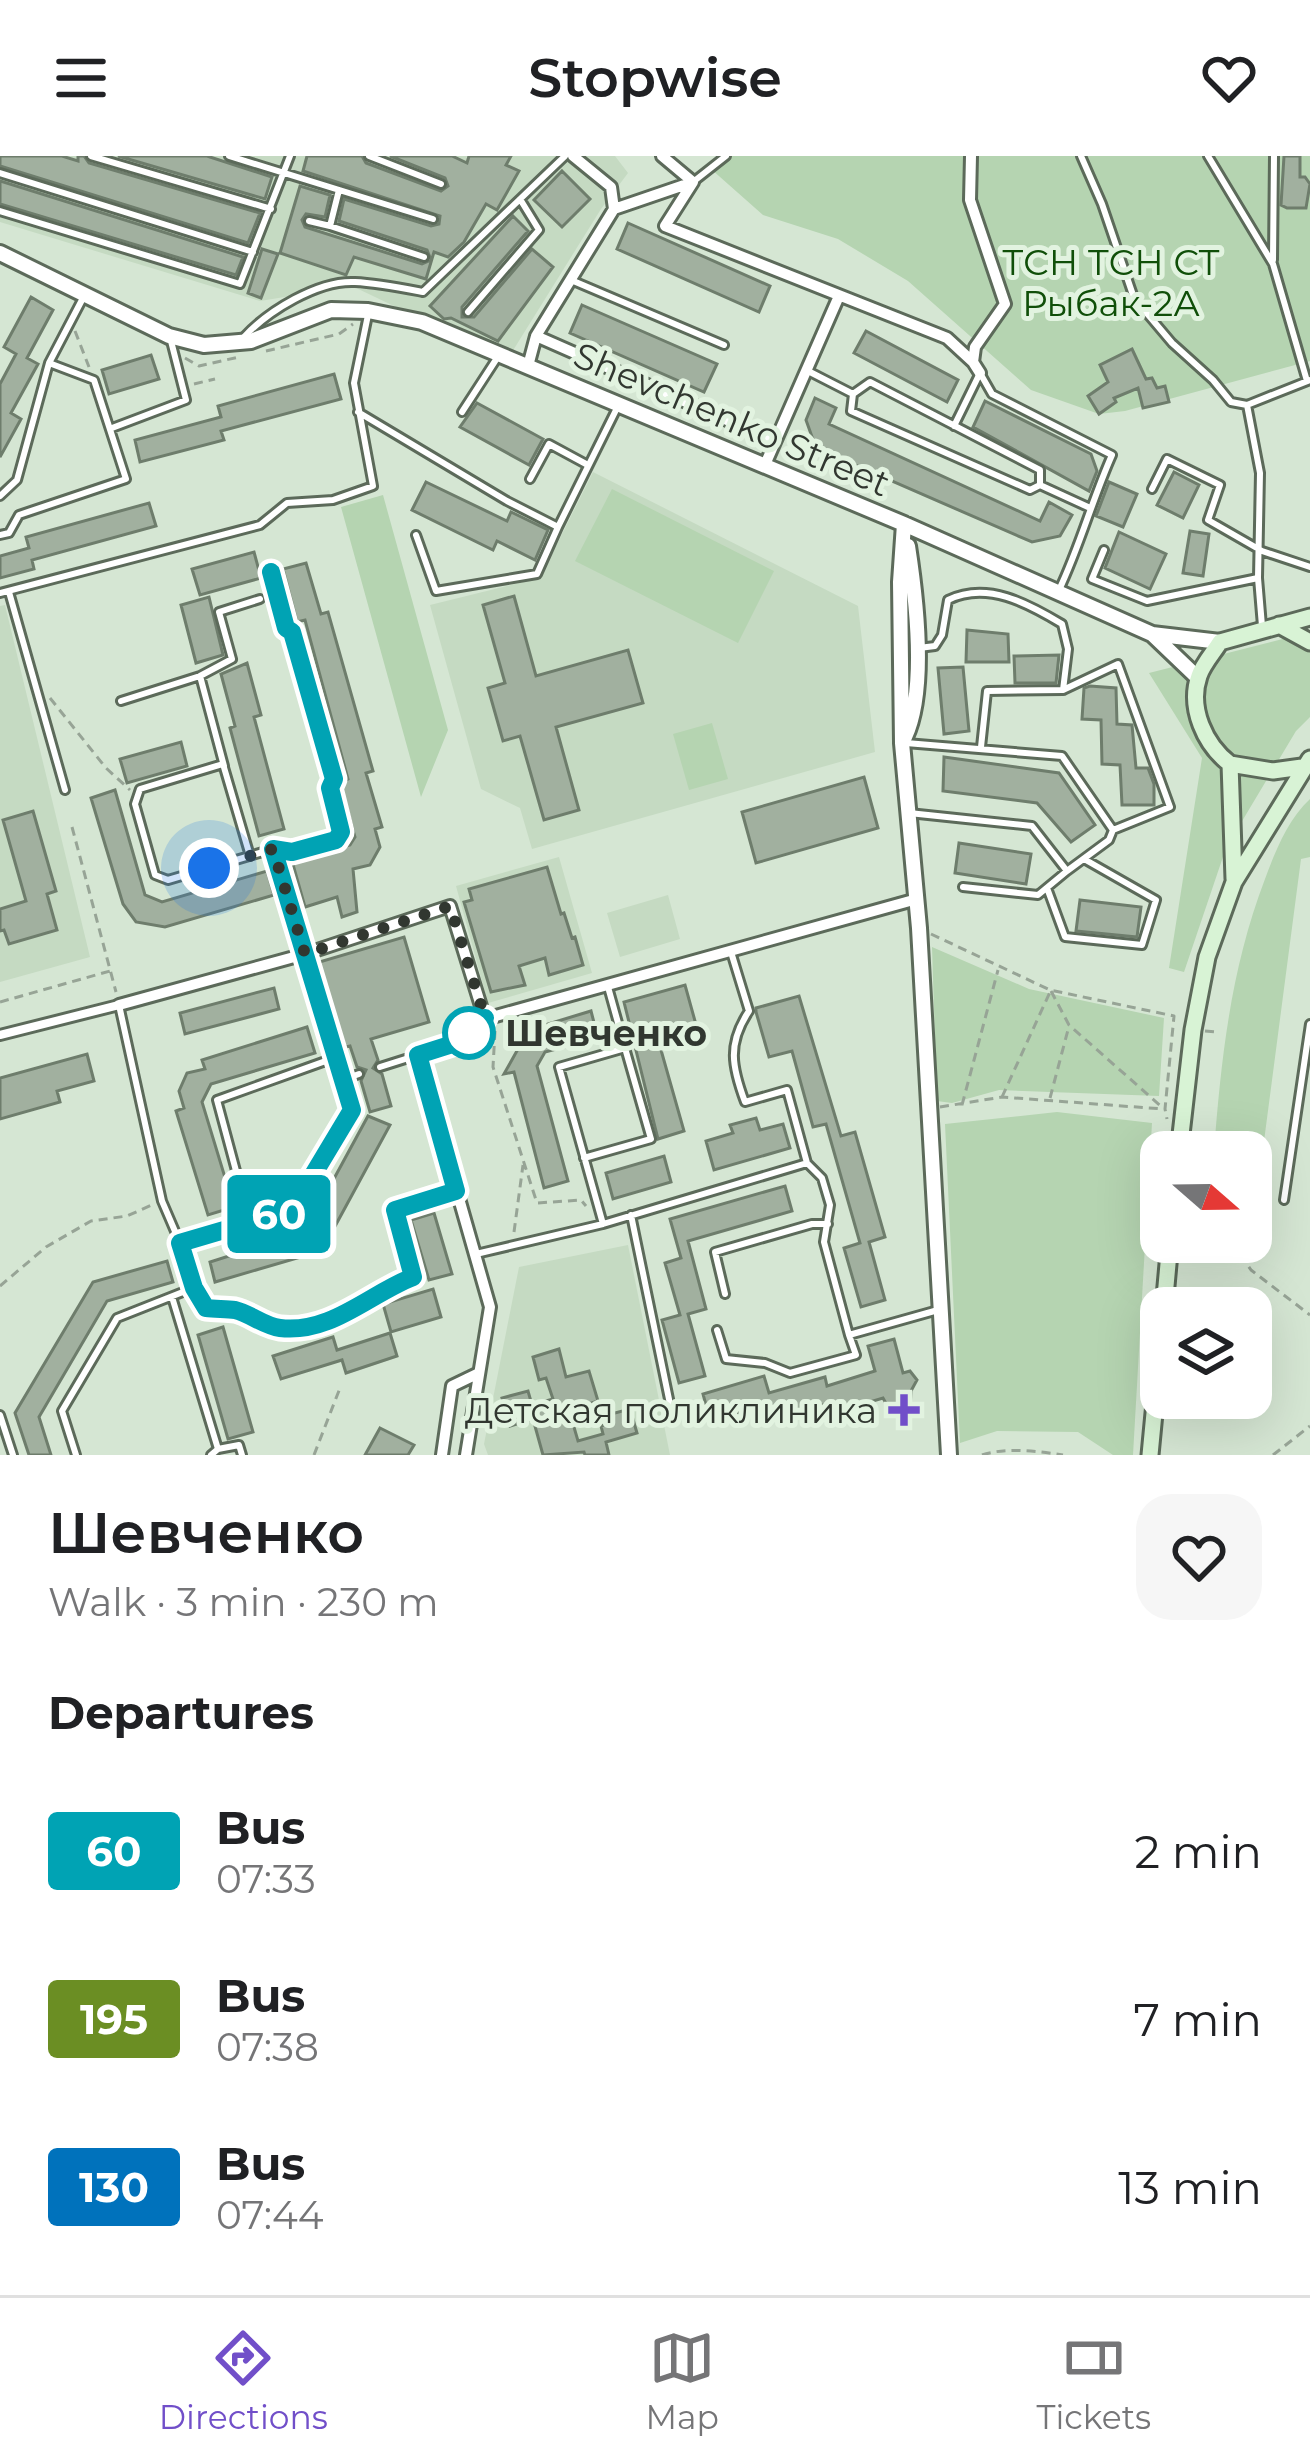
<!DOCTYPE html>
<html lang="en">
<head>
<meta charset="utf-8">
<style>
  :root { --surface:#fff; --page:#f6f6f6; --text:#202124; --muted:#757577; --line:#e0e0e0; --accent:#714fc9 }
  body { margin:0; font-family:Montserrat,sans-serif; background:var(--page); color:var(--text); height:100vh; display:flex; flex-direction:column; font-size:45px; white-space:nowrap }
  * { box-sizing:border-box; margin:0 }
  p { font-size:39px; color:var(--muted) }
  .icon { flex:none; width:66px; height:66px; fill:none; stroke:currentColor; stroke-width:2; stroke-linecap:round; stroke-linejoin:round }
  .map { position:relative; height:1299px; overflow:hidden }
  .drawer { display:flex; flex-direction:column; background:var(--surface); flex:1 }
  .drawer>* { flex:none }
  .badge { padding:0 24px; border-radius:9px; font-size:42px; line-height:78px }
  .needle { width:78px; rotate:110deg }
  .fabs { position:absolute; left:1140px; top:975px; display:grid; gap:24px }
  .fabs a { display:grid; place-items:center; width:132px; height:132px; border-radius:24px; background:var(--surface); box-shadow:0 12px 48px #0002; font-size:60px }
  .you { position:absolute; width:60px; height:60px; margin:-30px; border:9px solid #fff; border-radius:50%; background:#1a73e8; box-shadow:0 0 0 18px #1a73e833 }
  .map>.badge { position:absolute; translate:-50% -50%; box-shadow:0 0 0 6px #fff }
  h2 { padding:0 48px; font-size:45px; line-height:108px }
  .round { display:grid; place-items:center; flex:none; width:126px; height:126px; border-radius:36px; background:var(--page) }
  .headline { display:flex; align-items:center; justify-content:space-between; height:204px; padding:0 48px }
  h1 { font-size:57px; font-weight:600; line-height:90px }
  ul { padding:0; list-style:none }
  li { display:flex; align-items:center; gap:36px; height:168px; padding:0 48px }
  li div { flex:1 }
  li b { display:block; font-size:45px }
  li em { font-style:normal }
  li .badge { min-width:132px; font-weight:700; text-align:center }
  header { display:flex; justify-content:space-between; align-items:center; height:156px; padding:0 48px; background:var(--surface); font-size:54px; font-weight:600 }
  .menu { display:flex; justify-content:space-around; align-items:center; height:168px; border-top:3px solid var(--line); background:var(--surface); font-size:33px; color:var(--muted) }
  .menu a { display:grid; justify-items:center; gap:6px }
  .menu .selected { color:var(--accent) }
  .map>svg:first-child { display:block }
</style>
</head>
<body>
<header><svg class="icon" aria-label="menu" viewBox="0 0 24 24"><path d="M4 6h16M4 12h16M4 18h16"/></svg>Stopwise<svg class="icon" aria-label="heart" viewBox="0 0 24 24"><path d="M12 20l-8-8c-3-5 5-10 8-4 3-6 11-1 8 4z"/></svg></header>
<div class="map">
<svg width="1310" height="1299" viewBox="0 0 1310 1299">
  <rect width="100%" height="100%" fill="#d5e6d3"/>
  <!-- built -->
  <path fill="#c5dac2" d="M 0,0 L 615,0 L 628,17 L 601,53 L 507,204 L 352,130 L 260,145 L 0,66 Z
    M 593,316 L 858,450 L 875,596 L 532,693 L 520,652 L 481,633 L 430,449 L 540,422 Z
    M 5,449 L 90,801 L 0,826 L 0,450 Z
    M 559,701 L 592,817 L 488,847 L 456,730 Z
    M 668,739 L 680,783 L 620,801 L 607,757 Z
    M 628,1089 L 670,1299 L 488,1299 L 484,1288 L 519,1111 Z"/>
  <!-- green -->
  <path fill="#b5d4b1" d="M 718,0 L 1310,0 L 1310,205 L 1125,255 L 1099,258 L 1031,234 L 908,125 L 838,83 L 763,59 L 711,13 Z
    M 612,333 L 774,415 L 738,487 L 575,405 Z
    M 383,339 L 448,574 L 421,641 L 341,351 Z
    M 1310,476 L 1310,561 L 1296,575 L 1226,692 L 1184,816 L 1169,812 L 1202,602 L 1149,517 Z
    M 712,567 L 728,623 L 689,634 L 673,578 Z
    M 1310,643 L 1310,701 L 1301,703 L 1261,1008 L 1269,1016 L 1260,1068 L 1251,1077 L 1251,996 L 1214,996 C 1221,902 1231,812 1265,723 C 1275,696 1288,663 1310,643 Z
    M 932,791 L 1029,833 L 1164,862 L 1159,940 L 999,934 L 952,947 L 937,945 Z
    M 1057,956 L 1152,967 L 1133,1299 L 1113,1299 L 1078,1276 L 997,1275 L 960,1287 L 945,968 Z"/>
  <!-- building -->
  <path fill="#a1b09f" stroke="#6e7d6c" stroke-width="3" d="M 0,0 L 62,0 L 78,5 L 78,0 L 84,0 L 89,7 L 260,57 L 248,87 L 0,10 Z
    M 118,0 L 207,0 L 272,21 L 265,43 Z
    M 307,0 L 362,0 L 366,7 L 441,35 L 448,30 L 445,22 L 390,0 L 452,0 L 467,7 L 469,0 L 511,0 L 506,9 L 519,15 L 497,54 L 486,48 L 464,86 L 448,101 L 434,96 L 426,123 L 354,101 L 346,119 L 280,97 L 300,30 L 330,39 L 325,61 L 306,58 L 302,64 L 305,71 L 422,108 L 431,104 L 427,94 L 339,65 L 344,43 L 431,70 L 439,68 L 440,60 L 303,15 Z
    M 1284,0 L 1300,0 L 1300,21 L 1305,21 L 1310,28 L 1306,52 L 1287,52 L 1281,49 Z
    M 562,15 L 590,43 L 562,71 L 534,44 Z
    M 0,25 L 243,101 L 236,119 L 0,48 Z
    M 513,60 L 528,75 L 462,151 L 462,161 L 474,161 L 532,93 L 553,111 L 498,185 L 451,162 L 444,163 L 430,150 Z
    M 628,67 L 770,130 L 759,156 L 617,93 Z
    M 262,93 L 278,98 L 261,142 L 248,137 Z
    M 31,141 L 53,154 L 27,202 L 38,208 L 11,257 L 21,263 L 0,301 L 0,228 L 16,198 L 4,191 Z
    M 582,149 L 717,208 L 704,236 L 570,177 Z
    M 866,175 L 958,224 L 947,246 L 854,197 Z
    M 1132,193 L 1146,223 L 1152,222 L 1157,232 L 1165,230 L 1169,246 L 1143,252 L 1138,232 L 1114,242 L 1116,246 L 1099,258 L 1088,240 L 1108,226 L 1100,209 Z
    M 151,199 L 159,223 L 109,238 L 102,214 Z
    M 334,218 L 341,243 L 221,275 L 224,284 L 140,306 L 135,284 L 221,261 L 218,250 Z
    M 815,242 L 836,252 L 829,268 L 1040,365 L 1049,346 L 1072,359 L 1060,380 L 1032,386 L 816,292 L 806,264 Z
    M 985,245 L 1091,298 L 1097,315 L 1089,335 L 973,271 Z
    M 477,247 L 543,283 L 529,309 L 460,271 Z
    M 1174,316 L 1199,329 L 1183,362 L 1157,349 Z
    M 426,326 L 507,365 L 511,356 L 548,374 L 535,404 L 497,385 L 493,394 L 412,354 Z
    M 1109,326 L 1137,338 L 1123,371 L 1096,360 Z
    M 149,347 L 156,370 L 32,404 L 34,413 L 0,422 L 0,400 L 29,392 L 26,381 Z
    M 1190,375 L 1209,378 L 1203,420 L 1183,417 Z
    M 1119,376 L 1166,398 L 1150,433 L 1105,412 Z
    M 254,396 L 261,422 L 200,439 L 192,413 Z
    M 306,407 L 321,458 L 328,456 L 373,615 L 366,617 L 382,671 L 375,673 L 380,691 L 370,709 L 353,713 L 357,756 L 342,761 L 337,741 L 305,751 L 292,705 L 350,689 L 355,681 L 340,628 L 348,623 L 305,464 L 297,466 L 283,413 Z
    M 514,440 L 536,520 L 628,494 L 643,547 L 556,571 L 579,654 L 544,664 L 520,580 L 503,585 L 488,532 L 505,527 L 483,449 Z
    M 209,441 L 223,499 L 196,507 L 181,449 Z
    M 967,474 L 1008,478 L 1009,506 L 966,506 Z
    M 1059,499 L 1056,527 L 1015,527 L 1014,500 Z
    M 247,507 L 261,559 L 254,561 L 284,673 L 259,680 L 230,572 L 235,570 L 221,518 Z
    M 963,511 L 969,575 L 944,578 L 938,512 Z
    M 1090,530 L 1116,532 L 1117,568 L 1132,569 L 1136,612 L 1148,612 L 1154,628 L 1154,649 L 1122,649 L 1120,609 L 1102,608 L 1101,564 L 1082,563 L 1084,532 Z
    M 181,586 L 187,610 L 127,627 L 120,603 Z
    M 944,601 L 1059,617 L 1095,669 L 1071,686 L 1037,647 L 943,635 Z
    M 864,621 L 878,672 L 756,707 L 742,656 Z
    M 115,634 L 145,739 L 162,746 L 267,715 L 274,739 L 165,771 L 136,766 L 123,748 L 91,642 Z
    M 33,655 L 56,735 L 47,738 L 57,774 L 9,788 L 4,774 L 0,775 L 0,753 L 26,745 L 3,664 Z
    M 959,687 L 1031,698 L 1026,728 L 955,717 Z
    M 547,711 L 561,758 L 564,757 L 572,782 L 575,781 L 583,809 L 549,819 L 545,802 L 519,810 L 525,829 L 491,836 L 464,746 L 472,744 L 469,733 Z
    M 1080,744 L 1141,751 L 1137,781 L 1076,775 Z
    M 404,781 L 429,866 L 371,883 L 378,904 L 373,912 L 382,918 L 391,950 L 370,956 L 361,925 L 366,914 L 357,911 L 350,890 L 341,892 L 316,807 Z
    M 685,829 L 700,883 L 661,894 L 684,975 L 658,983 L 624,846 Z
    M 274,832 L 279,853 L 185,878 L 180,857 Z
    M 799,840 L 841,980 L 855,976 L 885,1081 L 869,1086 L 885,1144 L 861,1151 L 844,1092 L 860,1087 L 826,968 L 813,971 L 792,895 L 769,901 L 756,856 L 756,852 Z
    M 591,855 L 598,882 L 545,896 L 537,910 L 568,1025 L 544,1032 L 514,916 L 504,918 L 523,884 L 540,880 L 538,871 Z
    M 307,871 L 315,897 L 211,928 L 202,946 L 234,1051 L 208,1059 L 176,955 L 184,952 L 179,935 L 187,917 L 205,913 L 202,904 Z
    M 87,898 L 94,925 L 57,935 L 60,946 L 0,963 L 0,922 Z
    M 368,960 L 390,969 L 327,1085 L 305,1076 Z
    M 756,962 L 760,974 L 783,968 L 790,992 L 714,1014 L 706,985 L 733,977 L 730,969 Z
    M 664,1000 L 671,1026 L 613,1043 L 606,1017 Z
    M 785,1030 L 792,1055 L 688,1085 L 706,1153 L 688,1158 L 705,1220 L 679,1227 L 662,1164 L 680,1159 L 665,1107 L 681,1102 L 670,1063 Z
    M 434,1057 L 452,1118 L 429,1124 L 411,1064 Z
    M 304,1076 L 311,1098 L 215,1126 L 210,1106 Z
    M 167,1105 L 173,1126 L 107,1145 L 39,1261 L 51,1299 L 29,1299 L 15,1257 L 93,1126 Z
    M 433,1133 L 441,1161 L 391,1176 L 383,1148 Z
    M 223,1171 L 253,1276 L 228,1283 L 198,1179 Z
    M 390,1177 L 397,1200 L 346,1217 L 342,1204 L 281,1223 L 273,1200 L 333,1181 L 337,1194 Z
    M 894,1183 L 903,1217 L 910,1215 L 917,1224 L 911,1235 L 910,1254 L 902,1259 L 892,1258 L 883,1242 L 833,1257 L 830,1247 L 775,1262 L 771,1248 L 710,1264 L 703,1238 L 764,1220 L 769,1237 L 825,1221 L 827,1230 L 875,1215 L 868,1190 Z
    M 559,1193 L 566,1221 L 589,1215 L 598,1245 L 569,1254 L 578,1285 L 603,1278 L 601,1270 L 610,1267 L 607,1259 L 630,1253 L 637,1277 L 606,1286 L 609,1299 L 585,1299 L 584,1296 L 543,1299 L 533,1263 L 510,1270 L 502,1242 L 528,1235 L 532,1249 L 553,1243 L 546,1222 L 539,1224 L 533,1201 Z
    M 380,1272 L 414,1289 L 408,1299 L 365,1299 Z"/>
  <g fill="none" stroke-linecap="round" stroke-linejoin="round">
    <defs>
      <path id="service" d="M 91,0 L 271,53
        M 229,0 L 433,63
        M 369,0 L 441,28
        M 1081,0 L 1102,48 L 1134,142 L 1172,187 L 1213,224 L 1231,246 L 1247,249 L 1310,224
        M 1208,0 L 1273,108 L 1307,225
        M 0,17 L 253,96
        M 693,26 L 726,0
        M 339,34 L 330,70 L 424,101
        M 0,55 L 240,128 L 290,0
        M 309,65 L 330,70
        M 1273,104 L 1274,0
        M 571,124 L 724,189
        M 468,156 L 539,74 L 520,43
        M 244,181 C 268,155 318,124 355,126 C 377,127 402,132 423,136 L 565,0
        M 808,215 L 853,238 L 851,255 L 1030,334 L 1040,329 L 1088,351
        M 980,217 L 992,238 L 1112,299 C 1092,344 1080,390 1059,434
        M 853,238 L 870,226 L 1040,314 L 1040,329
        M 1247,249 L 1260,317 L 1258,422
        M 358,256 L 507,345 L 558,371 L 619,248
        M 462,256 L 499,199
        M 954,270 L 979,219
        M 112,272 L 186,244 L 171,185
        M 530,323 L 549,288 L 586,308
        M 1152,333 L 1167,303 L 1220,329 L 1208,364 L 1262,395 L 1310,411
        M 0,340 L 17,324 L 49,207 L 83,142
        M 0,379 L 9,377 L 19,359 L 126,323 L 94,224 L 49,207
        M 416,379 L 436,435 L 537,418 L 558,371
        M 1104,394 L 1092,423 L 1147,445 L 1258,422 L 1262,470
        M 9,436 L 65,634
        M 0,437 L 260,369 L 287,347 L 333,344 L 373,330 L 354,227 L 368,159
        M 919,492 L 935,490 L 942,479 L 948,444 C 987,425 1027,447 1062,468 L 1068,493 L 1063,534 L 987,535 L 981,591
        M 200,520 L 232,503 L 219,456 L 260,443
        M 1063,534 L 1118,508 L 1170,651 L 1113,674
        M 121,545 L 200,520 L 224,610
        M 906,587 L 1062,600 L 1113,674 L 1109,684 L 1067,715 L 1032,670 L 909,657
        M 273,693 L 352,954 L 292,1055 L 180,1087 L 193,1132 L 206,1152 C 216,1153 226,1153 235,1155 C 251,1158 264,1170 280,1172 C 331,1178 369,1138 413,1121 L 395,1054 L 456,1035
        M 250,700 L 223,608 L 140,633 L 135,648 L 155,719 L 168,724 L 273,693 L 292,696 L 336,684 L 341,676 L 330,632 L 334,623 L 292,476 L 286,472 L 271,416
        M 963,731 L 1038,739 L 1067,715
        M 1047,732 L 1065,781 L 1142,789 L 1156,744 L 1084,703
        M 731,796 L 749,855 C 727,888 732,911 745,946 L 787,934 L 807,1007 L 822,1022 L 830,1049 L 824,1086 L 849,1179 L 938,1154
        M 119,849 L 162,1045 L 180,1087
        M 380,911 L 418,899
        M 342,924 L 359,918
        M 584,1002 L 651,983 L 625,892
        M 1284,1044 L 1310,868
        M 631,1059 L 670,1248
        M 250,1067 L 217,944 L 334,902
        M 603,1068 L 559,911 L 625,892 L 608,831
        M 476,1098 L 603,1068 L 807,1007
        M 725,1138 L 715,1096 L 812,1068 L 828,1068
        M 172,1141 L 218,1293 L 211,1299
        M 717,1174 L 726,1203 L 765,1207 L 790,1217 L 856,1199 L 849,1179
        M 0,1259 L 13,1299
        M 218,1293 L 239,1289 L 242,1299
        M 76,1299 L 62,1255 L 117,1162 L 193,1132"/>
      <path id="pedestrian" d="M 0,879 L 119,849"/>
      <path id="minor" d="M 573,0 L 611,31 L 614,53
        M 662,0 L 693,26
        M 971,0 L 970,44 L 1005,148 L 975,191 L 973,206
        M 536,180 L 775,285
        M 528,210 L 536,180 L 614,53 L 693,26 L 665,70 L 947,182 L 973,206 L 980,217
        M 764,311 L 839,140
        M 119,849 L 305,798 L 450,750 L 485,863 L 917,743
        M 442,1299 L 452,1230 L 479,1217
        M 466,1299 L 490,1151 L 418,899 L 459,886 L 485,863"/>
      <path id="tertiary" d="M 0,97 L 169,180 L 204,189 L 251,185 L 331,154 L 368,155 L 422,166 L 904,368 L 1152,478 L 1220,486
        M 904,368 L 900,426 L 902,587 L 919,772 L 949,1299
        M 1152,478 L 1198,522
        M 905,581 C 927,534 916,442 908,390"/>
      <path id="secondary" d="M 1279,469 L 1310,486
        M 1230,608 L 1273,615 L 1302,611
        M 1234,723 L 1230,608 C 1205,589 1188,552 1199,520 C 1203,508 1214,496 1220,486 L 1310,461
        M 1179,996 L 1193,874 L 1207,801 L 1234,726 L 1310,603
        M 1164,1152 L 1170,1086
        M 1150,1299 L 1161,1184"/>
    </defs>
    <!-- service casing -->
    <use href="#service" stroke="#5c6a5a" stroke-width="12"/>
    <!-- pedestrian casing -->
    <use href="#pedestrian" stroke="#5c6a5a" stroke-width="14"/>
    <!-- minor casing -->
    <use href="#minor" stroke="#5c6a5a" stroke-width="16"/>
    <!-- tertiary casing -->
    <use href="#tertiary" stroke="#5c6a5a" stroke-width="20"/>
    <!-- secondary casing -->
    <use href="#secondary" stroke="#5c6a5a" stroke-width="21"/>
    <!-- path -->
    <path stroke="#97a496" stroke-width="3" stroke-dasharray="9 6" stroke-linecap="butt" d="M 75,175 L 89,211
      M 266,195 L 339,178 L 353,168
      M 185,202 L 199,210 L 239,201
      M 194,228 L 215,223
      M 50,542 L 106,612 L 130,634
      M 72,671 L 116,836
      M 931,778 L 1050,834 L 1174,860 L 1165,953 L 1167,963
      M 1051,835 L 1069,869 L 1163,952
      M 0,846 L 110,815
      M 495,875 L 493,911 L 537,1047 L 581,1044 L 586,1050
      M 1205,875 L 1216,876
      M 1002,941 L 1050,836
      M 1050,942 L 1069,870
      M 962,949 L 998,814
      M 940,951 L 1002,941 L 1163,953
      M 1196,982 L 1205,983 L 1205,996
      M 514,1076 L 523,1009
      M 1232,1086 L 1251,1114 L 1310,1159
      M 0,1130 L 46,1091 L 91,1065 L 127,1060 L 154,1048
      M 314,1299 L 340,1232
      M 982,1299 C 1006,1291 1037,1295 1063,1299
      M 1273,1299 L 1310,1270"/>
    <!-- service -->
    <use href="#service" stroke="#fff" stroke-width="6"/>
    <!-- pedestrian -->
    <use href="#pedestrian" stroke="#fff" stroke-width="8"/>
    <!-- minor -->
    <use href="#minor" stroke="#fff" stroke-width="10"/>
    <!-- tertiary -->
    <use href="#tertiary" stroke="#fff" stroke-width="14"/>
    <!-- secondary -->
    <use href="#secondary" stroke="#d8f3d5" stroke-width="15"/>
  </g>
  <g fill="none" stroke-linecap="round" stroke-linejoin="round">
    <defs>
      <path id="line" d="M 271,416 L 286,472 L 292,476 L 334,623 L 330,632 L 341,676 L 336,684 L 292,696 L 273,693 L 352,954 L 292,1054 L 180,1087 L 194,1132 L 206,1152 C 215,1153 226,1153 235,1154 C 251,1158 264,1170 280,1172 C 331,1178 369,1138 413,1121 L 395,1054 L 456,1035 L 418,899 L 459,886 L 485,862"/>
    </defs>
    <!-- line casing -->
    <use href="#line" stroke="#fff" stroke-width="27"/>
    <!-- line -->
    <use href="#line" stroke="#00a3b4" stroke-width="18"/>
    <!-- walk -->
    <path stroke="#313730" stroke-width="12" stroke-dasharray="0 21.6" d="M 209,712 L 273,693 L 305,798 L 450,750 L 485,862 L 469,877"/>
  </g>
  <!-- markers -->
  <circle fill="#fff" stroke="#00a3b4" stroke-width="6" cx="469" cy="877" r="24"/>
  <path fill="#714fc9" stroke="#e2f3e0" stroke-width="4.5" d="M898 1236h12v12h12v12h-12v12h-12v-12h-12v-12h12z"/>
  <g text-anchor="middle" stroke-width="10" stroke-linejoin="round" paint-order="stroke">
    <!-- park labels -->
    <g font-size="36" fill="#104f09" stroke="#e2f3e0">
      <text x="1111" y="119">ТСН ТСН СТ<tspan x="1111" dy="41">Рыбак-2А</tspan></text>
    </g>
    <!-- street labels -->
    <g font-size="36" fill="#313730" stroke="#e2f3e0">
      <text transform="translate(732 263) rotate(23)" y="13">Shevchenko Street</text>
    </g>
    <!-- stop labels -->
    <g font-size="36" font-weight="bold" fill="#313730" stroke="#e2f3e0" text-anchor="start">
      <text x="505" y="890">Шевченко</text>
    </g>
    <!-- poi labels -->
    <g font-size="36" fill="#313730" stroke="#e2f3e0" text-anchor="end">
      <text x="877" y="1267">Детская поликлиника</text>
    </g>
  </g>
</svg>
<div class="fabs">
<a><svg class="needle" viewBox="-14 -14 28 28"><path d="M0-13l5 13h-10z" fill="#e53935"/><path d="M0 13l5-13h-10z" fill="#757577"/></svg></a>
<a><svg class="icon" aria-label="layers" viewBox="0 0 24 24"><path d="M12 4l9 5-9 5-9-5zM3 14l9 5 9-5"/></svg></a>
</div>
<div class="you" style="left:209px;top:712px"></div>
<b class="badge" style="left:279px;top:1058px;background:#00a3b4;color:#fff">60</b>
</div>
<section class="drawer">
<div class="headline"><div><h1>Шевченко</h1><p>Walk · 3 min · 230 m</p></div><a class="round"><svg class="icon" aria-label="heart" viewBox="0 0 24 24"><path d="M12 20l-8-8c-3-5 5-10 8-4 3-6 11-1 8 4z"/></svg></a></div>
<h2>Departures</h2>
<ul>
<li><span class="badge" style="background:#00a3b4;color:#fff">60</span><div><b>Bus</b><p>07:33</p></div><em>2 min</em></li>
<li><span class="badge" style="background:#6b8e23;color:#fff">195</span><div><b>Bus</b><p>07:38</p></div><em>7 min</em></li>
<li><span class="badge" style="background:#0072bc;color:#fff">130</span><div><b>Bus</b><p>07:44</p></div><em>13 min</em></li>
</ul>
</section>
<nav class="menu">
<a class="selected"><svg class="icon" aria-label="directions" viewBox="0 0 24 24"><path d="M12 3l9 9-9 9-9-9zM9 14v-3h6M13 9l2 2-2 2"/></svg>Directions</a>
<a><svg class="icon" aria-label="map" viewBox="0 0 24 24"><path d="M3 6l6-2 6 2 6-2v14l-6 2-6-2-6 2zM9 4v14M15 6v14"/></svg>Map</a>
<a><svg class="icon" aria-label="tickets" viewBox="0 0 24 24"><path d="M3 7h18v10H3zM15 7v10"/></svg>Tickets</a>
</nav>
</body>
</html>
